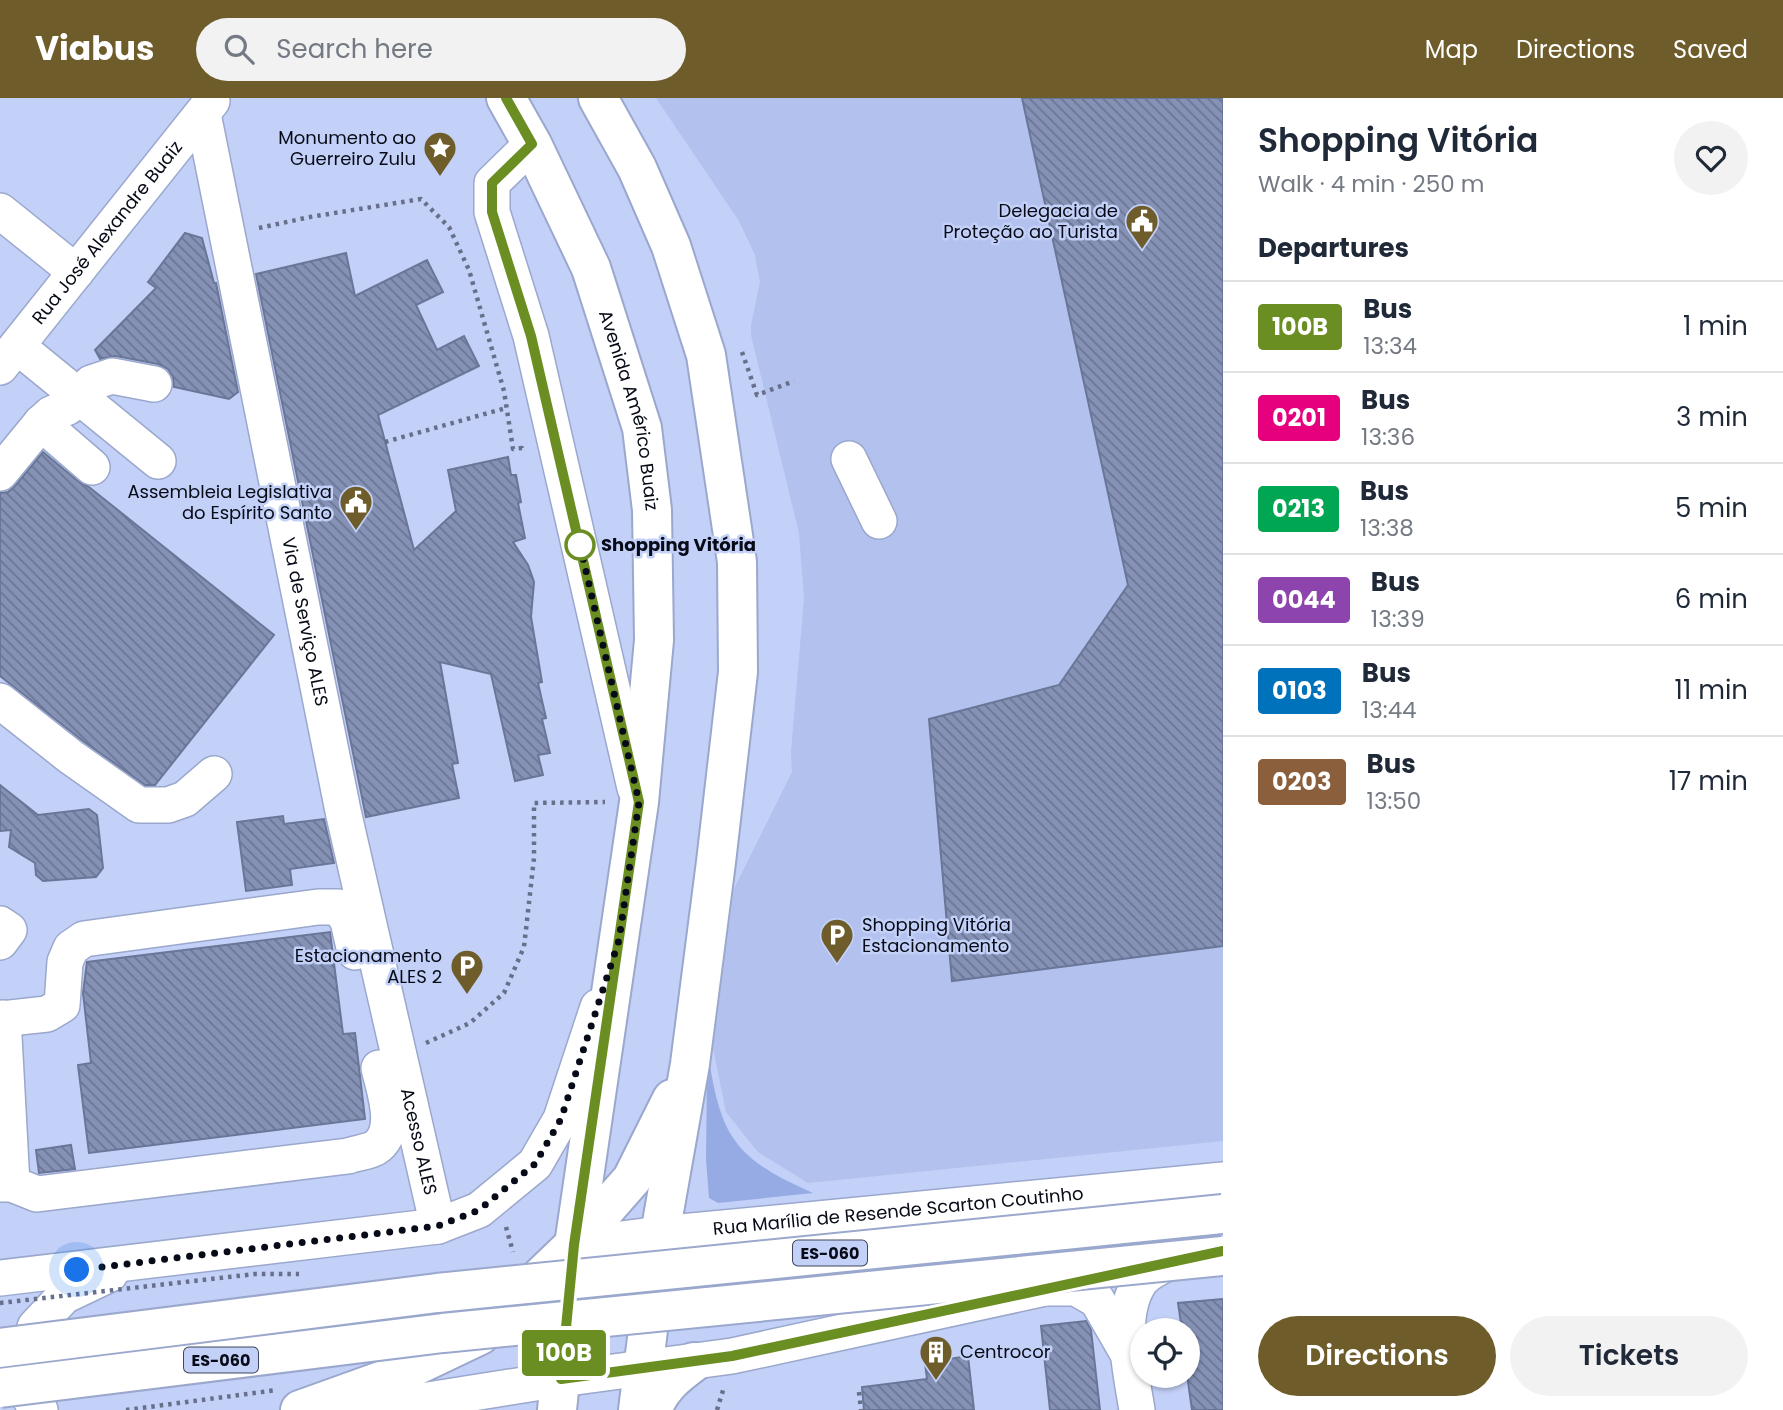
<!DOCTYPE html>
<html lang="en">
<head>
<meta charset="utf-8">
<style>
  :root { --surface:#fff; --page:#f2f2f3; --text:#1f2937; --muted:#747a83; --line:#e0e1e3; --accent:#6e5c2a }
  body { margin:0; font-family:Poppins,sans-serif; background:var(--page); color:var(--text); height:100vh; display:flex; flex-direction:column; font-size:26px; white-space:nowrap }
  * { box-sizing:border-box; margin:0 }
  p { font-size:23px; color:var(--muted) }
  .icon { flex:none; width:38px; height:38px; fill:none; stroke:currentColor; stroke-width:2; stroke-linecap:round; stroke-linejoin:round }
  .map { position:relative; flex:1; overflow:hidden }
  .panel { display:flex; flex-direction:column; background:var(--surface); width:560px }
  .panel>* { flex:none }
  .badge { padding:0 14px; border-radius:5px; font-size:24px; line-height:46px }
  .controls { position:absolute; left:1130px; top:1220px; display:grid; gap:14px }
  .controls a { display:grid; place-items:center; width:70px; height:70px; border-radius:50%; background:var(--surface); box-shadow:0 2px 5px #0004; font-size:35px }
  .you { position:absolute; width:35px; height:35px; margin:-18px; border:5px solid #fff; border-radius:50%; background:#1a73e8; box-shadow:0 0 0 10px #1a73e833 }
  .map>.badge { position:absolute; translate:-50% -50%; box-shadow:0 0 0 4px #fff }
  h2 { padding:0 35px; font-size:26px; line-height:63px }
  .round { display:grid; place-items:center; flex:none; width:74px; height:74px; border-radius:37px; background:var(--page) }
  .head { display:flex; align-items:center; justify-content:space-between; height:119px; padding:0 35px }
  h1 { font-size:33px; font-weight:600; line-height:52px }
  .primary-button { display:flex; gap:14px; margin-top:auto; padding:14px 35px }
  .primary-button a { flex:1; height:80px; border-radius:42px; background:var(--accent); color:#fff; font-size:28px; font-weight:600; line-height:80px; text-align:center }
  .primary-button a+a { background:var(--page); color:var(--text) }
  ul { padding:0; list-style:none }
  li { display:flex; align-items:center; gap:21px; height:91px; padding:0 35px; border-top:2px solid var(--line) }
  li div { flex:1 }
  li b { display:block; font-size:26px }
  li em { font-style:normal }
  li .badge { min-width:77px; font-weight:700; text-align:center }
  header { display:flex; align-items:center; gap:42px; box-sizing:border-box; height:98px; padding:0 35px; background:var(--accent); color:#fff }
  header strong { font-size:33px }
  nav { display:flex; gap:38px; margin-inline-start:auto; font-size:24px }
  .search { width:490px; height:63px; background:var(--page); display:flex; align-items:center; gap:18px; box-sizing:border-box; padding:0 24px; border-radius:38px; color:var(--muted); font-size:26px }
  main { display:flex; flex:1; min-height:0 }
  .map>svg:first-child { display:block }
</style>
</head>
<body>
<header>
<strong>Viabus</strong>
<div class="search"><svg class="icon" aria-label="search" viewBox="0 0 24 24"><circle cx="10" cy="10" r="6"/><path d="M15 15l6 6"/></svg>Search here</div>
<nav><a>Map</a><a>Directions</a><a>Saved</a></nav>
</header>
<main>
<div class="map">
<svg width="1223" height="1312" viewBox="0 0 1223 1312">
  <defs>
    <pattern id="building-back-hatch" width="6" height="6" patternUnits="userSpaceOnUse" patternTransform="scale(1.75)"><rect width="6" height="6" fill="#8592b6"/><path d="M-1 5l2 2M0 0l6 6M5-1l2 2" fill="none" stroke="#6b7593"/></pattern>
  </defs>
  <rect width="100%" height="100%" fill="#c3d0f7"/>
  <!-- built -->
  <path fill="#b2c1ed" d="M 656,0 L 1223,0 L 1223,1043 L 808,1085 L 758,1054 L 726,1014 L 713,950 L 734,791 L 792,674 L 791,654 L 804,500 L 799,435 L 751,237 L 751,227 L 760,184 L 755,157 L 739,123 Z"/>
  <!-- garden -->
  <path fill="#96aae4" d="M 710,967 C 722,1045 742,1063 813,1095 L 718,1105 L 709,1100 L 706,1061 L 707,976 Z"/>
  <!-- building -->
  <path fill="url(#building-back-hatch)" stroke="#697698" stroke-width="2" d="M 1022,0 L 1223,0 L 1223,848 L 952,883 L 929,621 L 1059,587 L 1128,487 Z
    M 185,135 L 202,140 L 214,185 L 216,185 L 238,294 L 229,301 L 174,289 L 173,279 L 168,271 L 158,266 L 116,258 L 100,261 L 95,252 L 156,190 L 148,184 Z
    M 346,155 L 355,198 L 427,162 L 443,194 L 416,207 L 437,252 L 464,238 L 479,268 L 378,317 L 414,452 L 456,413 L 448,372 L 508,359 L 511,377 L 516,377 L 521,404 L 518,405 L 525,440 L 513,444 L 528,467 L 534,484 L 531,519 L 542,584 L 538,585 L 546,620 L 542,621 L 550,655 L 538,657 L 543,677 L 515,683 L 491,576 L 440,564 L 458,665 L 452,666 L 459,700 L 366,719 L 256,176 Z
    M 43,354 L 79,384 L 89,389 L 274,537 L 155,687 L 145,687 L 83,643 L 0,578 L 0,395 L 8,394 L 15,388 Z
    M 0,687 L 38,717 L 89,711 L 97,717 L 103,770 L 96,779 L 43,783 L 36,777 L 35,765 L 9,749 L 11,732 L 0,733 Z
    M 283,718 L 284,726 L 324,721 L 334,765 L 290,771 L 292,787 L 246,793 L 237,724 Z
    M 330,834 L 343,936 L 355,935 L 365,1021 L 89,1055 L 78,967 L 91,965 L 83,895 L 87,864 Z
    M 71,1047 L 75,1071 L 39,1075 L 36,1052 Z
    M 1223,1201 L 1223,1312 L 1192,1312 L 1188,1284 L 1188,1232 L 1182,1232 L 1178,1205 Z
    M 1086,1223 L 1091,1232 L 1100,1312 L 1050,1312 L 1041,1228 Z
    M 968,1258 L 974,1312 L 864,1312 L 862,1289 L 927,1281 L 925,1265 Z"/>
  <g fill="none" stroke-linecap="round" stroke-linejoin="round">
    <defs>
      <g id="minor">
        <path id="s1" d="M 203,16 L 343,713 L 438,1128"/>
        <path d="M 532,46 L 492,85 L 492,114 L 531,238 L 635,690"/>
        <path d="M 0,113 L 76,174"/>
        <path d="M 17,248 L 158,363"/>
        <path id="s2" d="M 0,269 L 212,3"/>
        <path d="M 41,325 L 92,369"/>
        <path d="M 849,361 L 879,423"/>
        <path d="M 0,375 L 41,325 L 51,316 L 68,309 L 91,285 L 112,278 L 154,286"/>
        <path d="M 0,603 L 71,659 L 139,707 L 168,707 L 185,701 L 214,676"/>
        <path d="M 0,826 L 9,832 L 0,844"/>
        <path d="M 3,920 L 12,1086"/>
        <path d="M 0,921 L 47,916 L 62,907 L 65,864 L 71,850 L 84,841 L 318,809 L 339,809 L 348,823 L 355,854"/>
        <path d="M 0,1086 L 12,1086 L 37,1096 L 348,1058 C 356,1055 368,1054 375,1050 C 400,1034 384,992 379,970"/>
        <path id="s3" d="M 574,1147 L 660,1136 L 1223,1082"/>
        <path d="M 0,1180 L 438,1128 L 479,1112 L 535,1066 L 561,1021 L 598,909"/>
        <path d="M 1046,1190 L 1076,1190 L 1097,1202 L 1127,1254"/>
        <path d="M 40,1312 L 31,1302 L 24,1270 L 35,1229 L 64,1198 L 110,1176"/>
        <path d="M 365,1312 L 561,1281 L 732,1258 L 1050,1189"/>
        <path d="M 1137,1312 C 1131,1274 1117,1218 1140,1184 C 1146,1175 1162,1168 1171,1163"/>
      </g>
      <g id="major">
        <path id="s4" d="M 506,0 L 532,46 L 591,170 L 642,330 L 652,412 L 654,542 L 639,704 L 574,1147 L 557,1312"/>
        <path d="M 598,0 L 637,70 L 671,148 L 706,257 L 737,464 L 738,574 L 716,764 L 690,966 L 660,1136 L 638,1312"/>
        <path d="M 300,1312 L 392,1279 L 480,1237 L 574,1147 L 632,1081 L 672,1001"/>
        <path d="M 652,1312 C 661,1289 675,1278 694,1264"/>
      </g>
    </defs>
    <!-- minor casing -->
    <use href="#minor" stroke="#9ba8cd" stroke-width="38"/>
    <!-- major casing -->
    <use href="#major" stroke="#9ba8cd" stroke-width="42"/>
    <!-- path -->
    <path stroke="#67708a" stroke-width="4.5" stroke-dasharray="3.5 5" stroke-linecap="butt" d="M 259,130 L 310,119 L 421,101 L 449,129 L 469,172 L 504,293 L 513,351 L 522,350 L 523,354
      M 742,254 L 757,297 L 794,283
      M 385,344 L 506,310
      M 426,945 L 470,925 L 504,895 L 524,849 L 534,760 L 534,705 L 605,704
      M 506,1129 L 513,1154
      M 859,1294 L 861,1312
      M 717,1312 L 724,1289"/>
    <!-- minor -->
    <use href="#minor" stroke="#fff" stroke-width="35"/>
    <!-- major -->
    <use href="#major" stroke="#fff" stroke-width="38"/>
    <defs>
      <path id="major-bridge" d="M 0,1250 L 437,1195 L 1223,1116
        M 0,1290 L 443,1235 L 1223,1158"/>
    </defs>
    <!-- major-bridge casing -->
    <use href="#major-bridge" stroke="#9ba8cd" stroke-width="42" stroke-linecap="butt"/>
    <!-- path-bridge -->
    <path stroke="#67708a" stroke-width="4.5" stroke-dasharray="3.5 5" stroke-linecap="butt" d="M 0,1205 L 255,1176 L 299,1176
      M 126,1312 L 277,1292"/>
    <!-- major-bridge -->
    <use href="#major-bridge" stroke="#fff" stroke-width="38"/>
  </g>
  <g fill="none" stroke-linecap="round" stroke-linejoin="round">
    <defs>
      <path id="line" d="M 506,0 L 532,46 L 492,85 L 492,114 L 531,238 L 639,704 L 574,1147 L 561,1281 L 732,1258 L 1223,1153"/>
    </defs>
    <!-- line casing -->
    <use href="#line" stroke="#fff" stroke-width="16"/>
    <!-- line -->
    <use href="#line" stroke="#6b8e23" stroke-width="10"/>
    <!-- walk -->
    <path stroke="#070b17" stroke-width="7" stroke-dasharray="0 12.6" d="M 77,1172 L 438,1128 L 479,1112 L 535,1066 L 561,1021 L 619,842 L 639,704 L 580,447"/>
  </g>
  <!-- icons -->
  <defs>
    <symbol id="sight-pin" viewBox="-11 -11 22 30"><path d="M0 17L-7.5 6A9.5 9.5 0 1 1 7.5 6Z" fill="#6e5c2a" stroke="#c3d0f7"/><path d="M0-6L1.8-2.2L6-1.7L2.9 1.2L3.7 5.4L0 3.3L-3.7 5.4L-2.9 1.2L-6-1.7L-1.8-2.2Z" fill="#fff"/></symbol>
    <symbol id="civic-pin" viewBox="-11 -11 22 30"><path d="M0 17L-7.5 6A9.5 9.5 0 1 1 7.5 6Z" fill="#6e5c2a" stroke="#c3d0f7"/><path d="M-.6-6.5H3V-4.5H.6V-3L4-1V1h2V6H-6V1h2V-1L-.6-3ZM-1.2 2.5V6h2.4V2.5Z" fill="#fff"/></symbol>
    <symbol id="parking-pin" viewBox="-11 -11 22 30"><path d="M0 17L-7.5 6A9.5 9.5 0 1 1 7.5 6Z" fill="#6e5c2a" stroke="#c3d0f7"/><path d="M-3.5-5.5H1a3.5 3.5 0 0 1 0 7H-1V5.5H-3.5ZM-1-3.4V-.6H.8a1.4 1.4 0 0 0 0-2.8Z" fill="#fff"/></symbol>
    <symbol id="building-pin" viewBox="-11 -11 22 30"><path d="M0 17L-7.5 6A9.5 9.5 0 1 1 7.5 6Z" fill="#6e5c2a" stroke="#c3d0f7"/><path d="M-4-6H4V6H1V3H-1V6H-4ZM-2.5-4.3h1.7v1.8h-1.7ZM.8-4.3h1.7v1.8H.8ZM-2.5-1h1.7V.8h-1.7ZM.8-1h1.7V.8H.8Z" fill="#fff"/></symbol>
  </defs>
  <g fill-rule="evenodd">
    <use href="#sight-pin" x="421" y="31" width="38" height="52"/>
    <use href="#civic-pin" x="1123" y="104" width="38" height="52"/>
    <use href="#civic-pin" x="337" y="385" width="38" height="52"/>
    <use href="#parking-pin" x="818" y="818" width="38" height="52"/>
    <use href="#parking-pin" x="448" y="849" width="38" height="52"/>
    <use href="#building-pin" x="917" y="1235" width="38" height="52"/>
  </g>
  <!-- markers -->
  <circle fill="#fff" stroke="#6b8e23" stroke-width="3.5" cx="580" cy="447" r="14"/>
  <g text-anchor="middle" stroke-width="5" stroke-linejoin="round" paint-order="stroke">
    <!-- shield labels -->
    <g fill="#c3d0f7" stroke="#3f465a" stroke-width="2">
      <rect x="793" y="1142.5" width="74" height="25" rx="5"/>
      <rect x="184" y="1249.5" width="74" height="25" rx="5"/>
    </g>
    <g font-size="16" font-weight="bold" fill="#070b17">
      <text x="830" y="1161">ES-060</text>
      <text x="221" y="1268">ES-060</text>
    </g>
    <!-- poi labels -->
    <g font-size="18" fill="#070b17" stroke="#c3d0f7" text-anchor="end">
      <text x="416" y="46">Monumento ao<tspan x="416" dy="21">Guerreiro Zulu</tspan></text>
      <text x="1118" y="119">Delegacia de<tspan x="1118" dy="21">Proteção ao Turista</tspan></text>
      <text x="332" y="400">Assembleia Legislativa<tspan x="332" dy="21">do Espírito Santo</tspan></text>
      <text x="862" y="833" text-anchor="start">Shopping Vitória<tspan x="862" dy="21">Estacionamento</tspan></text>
      <text x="442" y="864">Estacionamento<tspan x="442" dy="21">ALES 2</tspan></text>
      <text x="960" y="1260" text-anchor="start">Centrocor</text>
    </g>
    <!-- street labels -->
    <g font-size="18" fill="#070b17" stroke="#c3d0f7">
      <text dy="6" stroke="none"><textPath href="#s2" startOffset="172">Rua José Alexandre Buaiz</textPath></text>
      <text dy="6" stroke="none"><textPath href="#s4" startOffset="338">Avenida Américo Buaiz</textPath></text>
      <text dy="6" stroke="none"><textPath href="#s1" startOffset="518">Via de Serviço ALES</textPath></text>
      <text dy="6" stroke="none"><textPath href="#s1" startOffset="1050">Acesso ALES</textPath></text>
      <text dy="6" stroke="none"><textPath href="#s3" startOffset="326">Rua Marília de Resende Scarton Coutinho</textPath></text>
    </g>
    <!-- stop labels -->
    <g font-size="18" font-weight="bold" fill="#070b17" stroke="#c3d0f7" text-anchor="start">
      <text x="601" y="453">Shopping Vitória</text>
    </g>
  </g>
</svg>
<div class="controls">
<a><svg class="icon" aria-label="locate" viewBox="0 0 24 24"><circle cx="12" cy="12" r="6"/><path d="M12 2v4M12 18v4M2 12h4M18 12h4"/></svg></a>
</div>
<div class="you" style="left:77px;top:1172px"></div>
<b class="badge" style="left:564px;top:1255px;background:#6b8e23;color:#fff">100B</b>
</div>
<section class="panel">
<div class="head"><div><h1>Shopping Vitória</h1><p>Walk · 4 min · 250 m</p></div><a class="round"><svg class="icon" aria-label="heart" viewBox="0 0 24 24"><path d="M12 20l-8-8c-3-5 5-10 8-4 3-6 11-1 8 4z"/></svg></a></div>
<h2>Departures</h2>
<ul>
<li><span class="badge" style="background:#6b8e23;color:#fff">100B</span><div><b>Bus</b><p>13:34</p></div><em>1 min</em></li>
<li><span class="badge" style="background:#e6007e;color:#fff">0201</span><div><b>Bus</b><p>13:36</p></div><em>3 min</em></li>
<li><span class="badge" style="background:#00a651;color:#fff">0213</span><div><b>Bus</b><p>13:38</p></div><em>5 min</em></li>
<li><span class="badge" style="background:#8e44ad;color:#fff">0044</span><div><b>Bus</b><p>13:39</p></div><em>6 min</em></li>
<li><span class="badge" style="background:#0072bc;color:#fff">0103</span><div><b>Bus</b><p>13:44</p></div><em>11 min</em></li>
<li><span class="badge" style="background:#8b5e3c;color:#fff">0203</span><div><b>Bus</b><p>13:50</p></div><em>17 min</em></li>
</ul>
<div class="primary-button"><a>Directions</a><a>Tickets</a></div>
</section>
</main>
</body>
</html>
